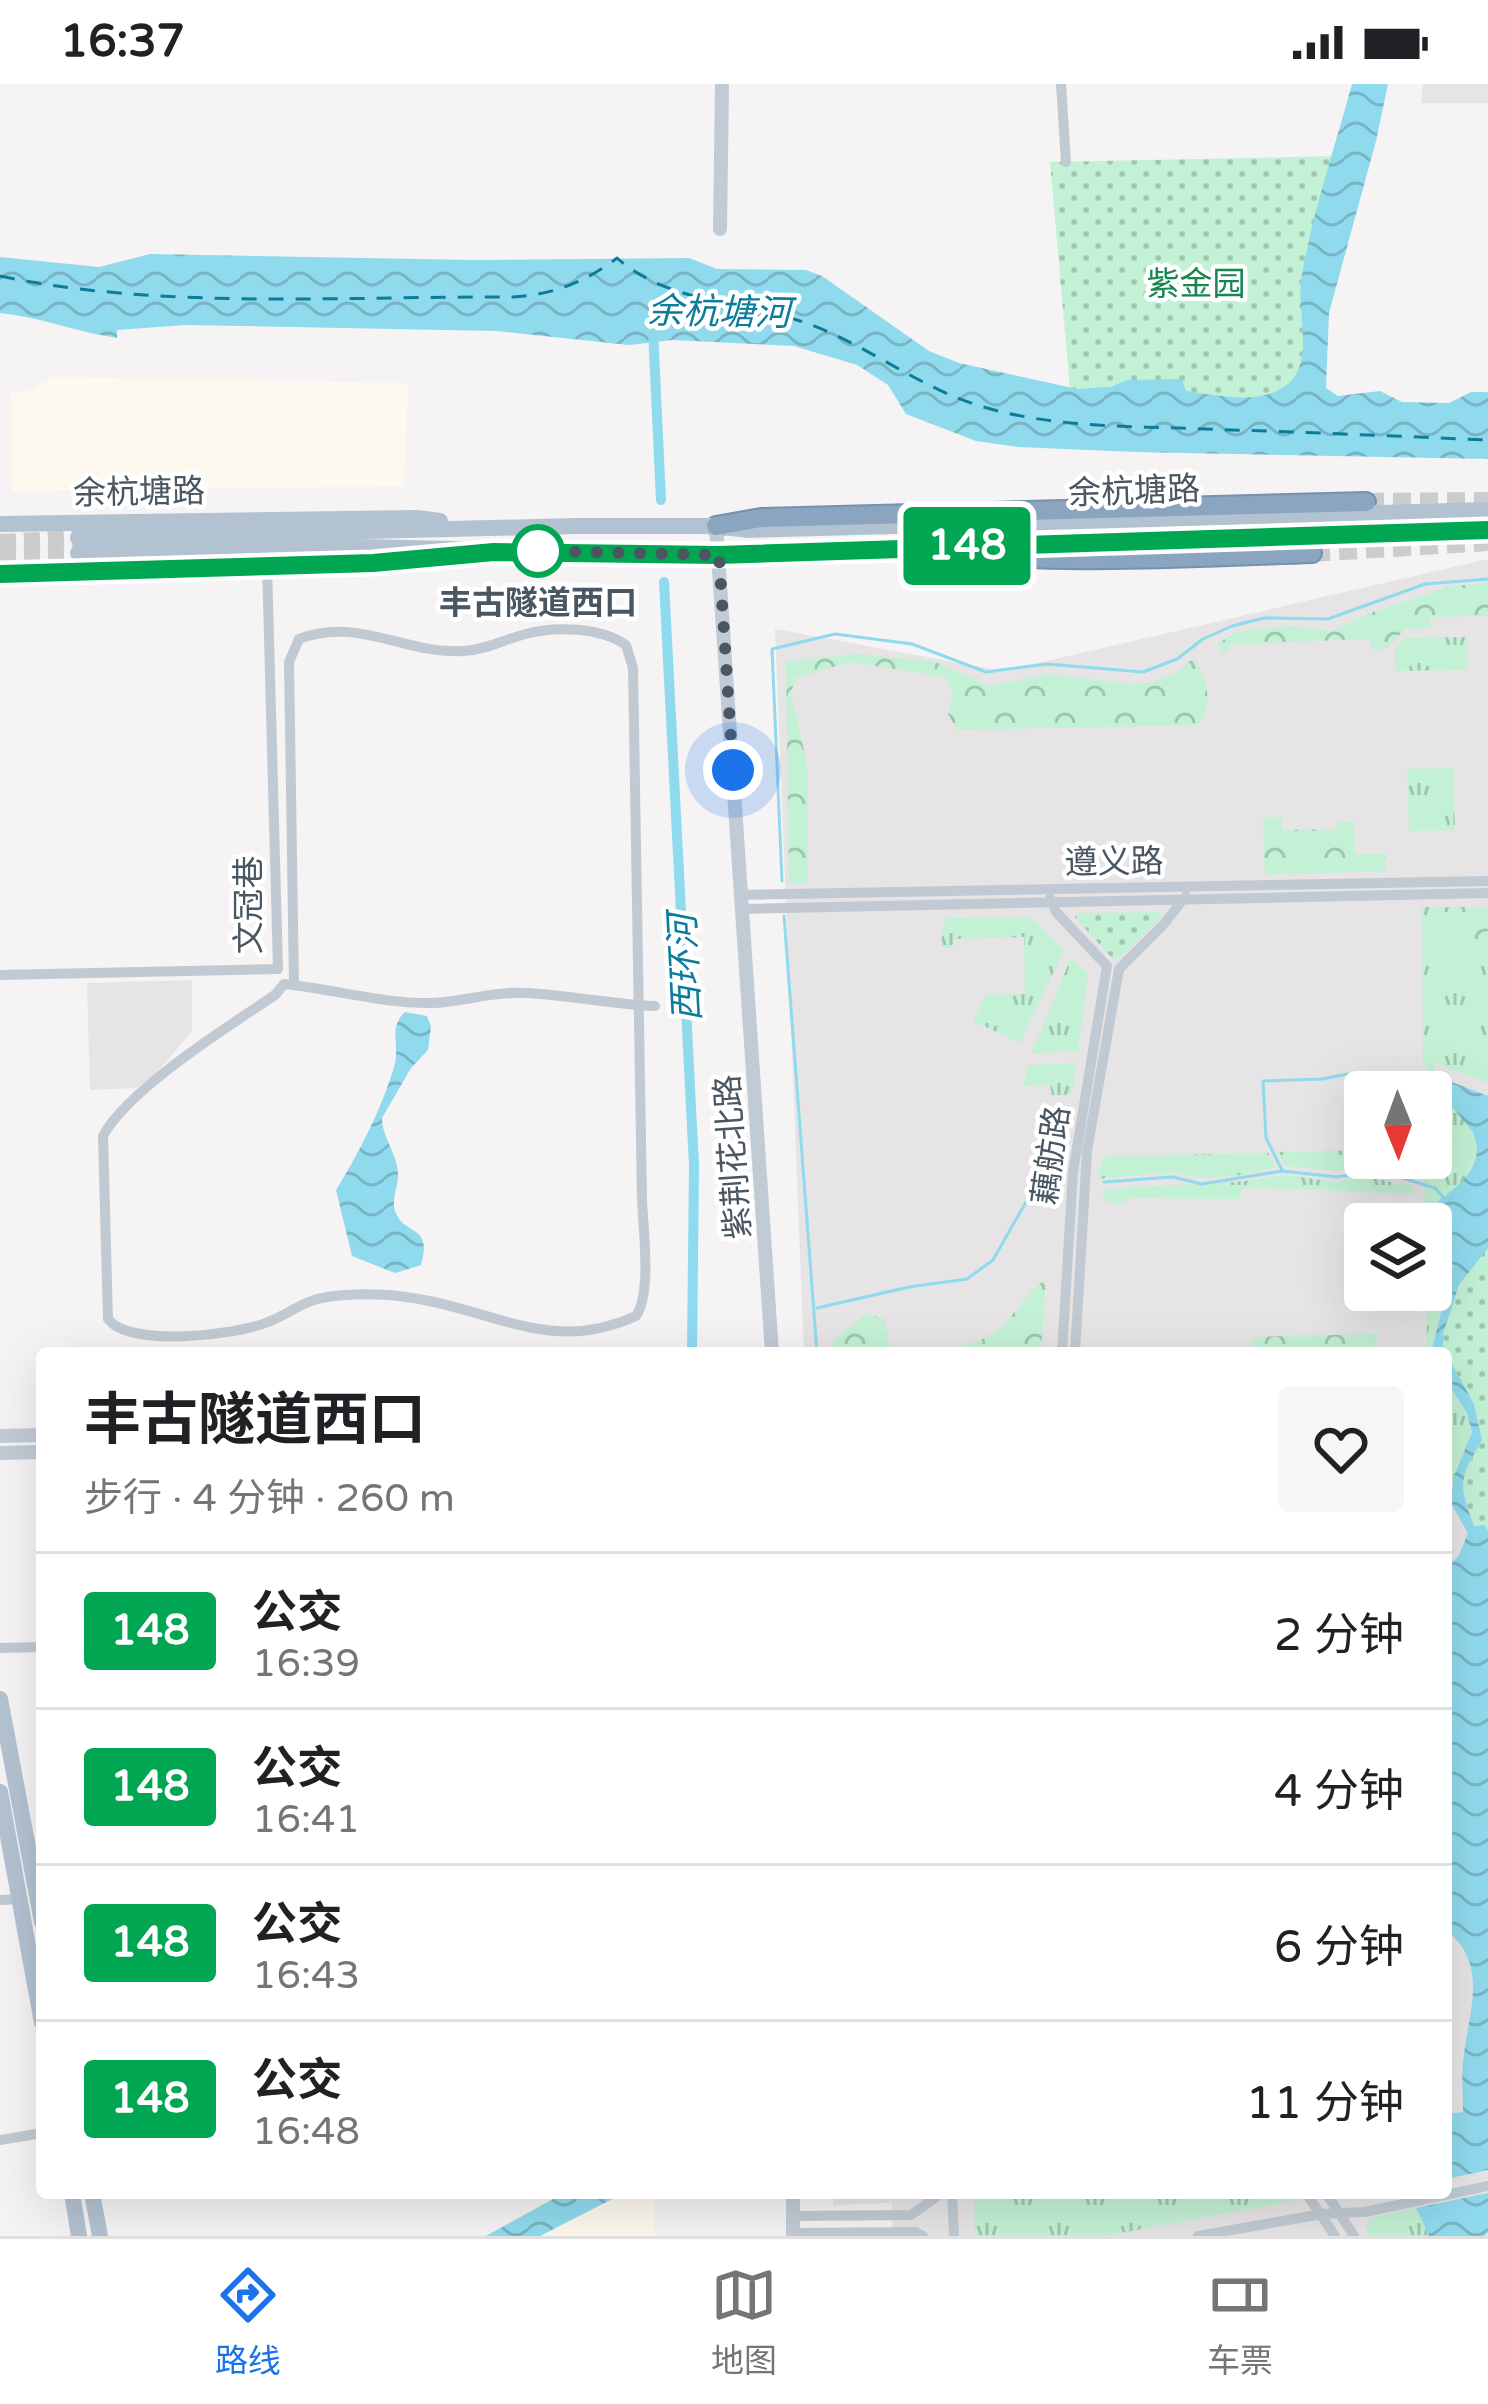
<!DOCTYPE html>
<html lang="zh">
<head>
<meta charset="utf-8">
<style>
  :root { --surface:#fff; --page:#f6f6f6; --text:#202124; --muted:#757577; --line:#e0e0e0; --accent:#1a73e8 }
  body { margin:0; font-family:"Varela Round","Noto Sans SC",sans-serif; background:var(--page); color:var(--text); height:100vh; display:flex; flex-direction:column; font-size:45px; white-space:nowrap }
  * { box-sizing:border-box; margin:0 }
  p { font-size:39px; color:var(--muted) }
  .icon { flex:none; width:66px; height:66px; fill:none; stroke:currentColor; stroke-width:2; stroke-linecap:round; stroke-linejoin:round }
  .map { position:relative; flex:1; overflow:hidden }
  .details { position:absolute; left:36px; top:1263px; width:1416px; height:852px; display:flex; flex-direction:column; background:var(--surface); border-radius:12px; box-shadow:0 12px 48px #0002 }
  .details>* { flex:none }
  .badge { padding:0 24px; border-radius:9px; font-size:42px; line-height:78px }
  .needle { width:78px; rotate:179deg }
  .fabs { position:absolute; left:1344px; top:987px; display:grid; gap:24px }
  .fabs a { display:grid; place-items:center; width:108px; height:108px; border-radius:12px; background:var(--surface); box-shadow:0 12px 48px #0002; font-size:60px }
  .you { position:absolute; width:60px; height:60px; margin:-30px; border:9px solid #fff; border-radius:50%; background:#1a73e8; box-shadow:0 0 0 18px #1a73e833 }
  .map>.badge { position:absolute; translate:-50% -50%; box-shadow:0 0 0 6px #fff }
  .round { display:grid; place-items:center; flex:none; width:126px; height:126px; border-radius:12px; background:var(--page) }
  .headline { display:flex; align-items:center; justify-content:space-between; height:204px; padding:0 48px }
  h1 { font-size:57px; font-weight:700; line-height:90px }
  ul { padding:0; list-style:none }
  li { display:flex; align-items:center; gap:36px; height:156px; padding:0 48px; border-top:3px solid var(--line) }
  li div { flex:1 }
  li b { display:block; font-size:45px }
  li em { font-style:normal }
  li .badge { min-width:132px; font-weight:700; text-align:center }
  .status { display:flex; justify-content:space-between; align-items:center; height:84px; padding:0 60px; background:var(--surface); direction:ltr }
  .status svg { height:33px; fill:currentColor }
  .tab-bar { display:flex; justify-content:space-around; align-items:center; height:168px; border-top:3px solid var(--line); background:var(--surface); font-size:33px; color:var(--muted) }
  .tab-bar a { display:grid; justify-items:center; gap:6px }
  .tab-bar .current { color:var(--accent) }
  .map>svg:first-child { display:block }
</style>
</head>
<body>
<div class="status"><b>16:37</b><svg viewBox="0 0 49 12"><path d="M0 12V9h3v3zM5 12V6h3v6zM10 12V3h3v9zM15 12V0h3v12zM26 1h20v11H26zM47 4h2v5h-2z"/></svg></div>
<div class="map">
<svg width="1488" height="2152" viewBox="0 0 1488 2152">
  <defs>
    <pattern id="grass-tufts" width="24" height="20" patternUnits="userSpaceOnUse" patternTransform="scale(3)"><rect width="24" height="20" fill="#c3f1d5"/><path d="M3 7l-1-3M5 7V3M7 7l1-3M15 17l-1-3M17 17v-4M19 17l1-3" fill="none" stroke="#a0c6b0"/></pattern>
    <pattern id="forest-crowns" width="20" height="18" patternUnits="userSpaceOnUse" patternTransform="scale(3)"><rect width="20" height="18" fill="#c3f1d5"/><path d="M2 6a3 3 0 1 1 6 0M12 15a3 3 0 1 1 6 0" fill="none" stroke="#a0c6b0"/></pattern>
    <pattern id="park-dots" width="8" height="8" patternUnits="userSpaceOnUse" patternTransform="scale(3)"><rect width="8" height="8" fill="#c3f1d5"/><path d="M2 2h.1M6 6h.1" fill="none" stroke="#a0c6b0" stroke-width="1.8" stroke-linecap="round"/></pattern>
    <pattern id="water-waves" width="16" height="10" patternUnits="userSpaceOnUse" patternTransform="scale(3)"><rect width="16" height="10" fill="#90daee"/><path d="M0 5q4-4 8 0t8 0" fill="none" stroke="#78b4c4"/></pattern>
  </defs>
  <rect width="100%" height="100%" fill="#f5f3f3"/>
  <!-- commercial -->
  <path fill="#fdf9ef" d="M 53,293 L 408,299 L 404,402 L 12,407 L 11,308 L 31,306 Z
    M 611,2109 L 653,2109 L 655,2152 L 529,2152 Z"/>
  <!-- education -->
  <path fill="#e6e4e5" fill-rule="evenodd" d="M 1423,0 L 1488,0 L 1488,19 L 1421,19 Z
    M 1488,475 L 1488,2152 L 893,2152 L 892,2119 L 833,2121 L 833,2109 L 1446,2109 L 1446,1269 L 804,1269 L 775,545 L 1003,587 ZM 1365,1008 L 1431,1008 L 1431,1074 L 1365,1074 ZM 1365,1140 L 1431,1140 L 1431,1206 L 1365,1206 Z
    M 192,896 L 192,947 L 156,990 L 136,1004 L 90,1006 L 87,899 Z"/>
  <!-- grass -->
  <path fill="url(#grass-tufts)" d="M 1468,553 L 1468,586 L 1395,587 L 1395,564 L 1405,554 Z
    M 1453,684 L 1455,746 L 1409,747 L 1407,685 Z
    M 1422,823 L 1434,823 L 1434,838 L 1479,855 L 1488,846 L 1488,999 L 1436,979 L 1431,990 L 1423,978 Z
    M 1031,833 L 1064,866 L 1020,959 L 973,937 L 985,911 L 1025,910 L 1024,853 L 955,855 L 951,865 L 940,862 L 946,834 Z
    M 1071,874 L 1088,889 L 1078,967 L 1031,970 Z
    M 1076,979 L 1072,1010 L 1052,1012 L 1050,1000 L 1023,1003 L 1028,981 Z
    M 1423,1007 L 1443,1007 C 1453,1024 1476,1045 1478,1064 C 1483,1112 1405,1105 1453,1181 L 1431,1269 L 1427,1269 L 1426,1206 L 1431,1206 L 1431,1140 L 1425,1140 L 1424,1074 L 1431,1074 L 1431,1008 Z
    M 1365,1066 L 1365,1074 L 1414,1074 L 1414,1094 L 1381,1083 L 1337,1087 L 1285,1082 L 1277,1068 Z
    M 1268,1069 L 1275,1083 L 1243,1091 L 1202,1094 L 1174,1088 L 1097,1095 L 1104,1072 Z
    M 1285,1091 L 1337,1098 L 1360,1091 L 1413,1103 L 1414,1110 L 1243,1103 L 1239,1115 L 1131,1114 L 1116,1121 L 1102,1115 L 1105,1106 C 1166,1099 1225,1103 1285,1091 Z
    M 1446,1296 C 1453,1308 1463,1319 1468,1331 C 1480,1359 1452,1388 1450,1418 L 1446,1419 Z
    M 974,2109 L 1293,2109 L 1299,2116 L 1104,2152 L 975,2152 Z
    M 1416,2124 L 1429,2152 L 1369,2152 L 1365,2144 L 1370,2134 Z"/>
  <!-- forest -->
  <path fill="url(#forest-crowns)" d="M 1488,498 L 1488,532 L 1431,533 L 1430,544 L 1405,545 L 1386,565 L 1372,566 L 1370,555 L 1230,560 L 1229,568 L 1224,569 L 1217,560 L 1234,549 L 1257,545 L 1293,542 L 1332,547 L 1373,528 L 1448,503 Z
    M 858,570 L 933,577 L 988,602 L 1048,590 L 1130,600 L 1151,599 L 1174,590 L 1194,574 C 1207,593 1215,624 1198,641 L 957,646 L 948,630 L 953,608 L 946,593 L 849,578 L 796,594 L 791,608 L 807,680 L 808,799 L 789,799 L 786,577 Z
    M 1281,733 L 1282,746 L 1337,745 L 1338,738 L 1354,738 L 1355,770 L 1385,770 L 1386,787 L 1265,791 L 1263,734 Z
    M 1434,823 L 1488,823 L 1488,846 L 1479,855 L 1480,865 L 1468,870 C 1439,867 1435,849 1434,823 Z
    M 1046,1195 L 1041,1269 L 832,1269 L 833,1257 L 867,1229 L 885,1236 L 890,1262 C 920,1271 976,1266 1000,1244 C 1017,1228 1027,1209 1046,1195 Z
    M 1377,1250 L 1377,1258 L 1367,1269 L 1253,1268 L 1252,1253 Z"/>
  <!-- park -->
  <path fill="url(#park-dots)" d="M 1341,72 L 1306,285 L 1283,325 L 1071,316 L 1050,78 Z
    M 1161,828 L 1160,835 L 1119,874 L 1113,875 L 1075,833 L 1077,829 Z
    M 1488,1164 L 1488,1446 L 1484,1441 L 1474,1442 C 1458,1399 1459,1395 1482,1356 C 1475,1313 1459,1304 1445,1268 C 1434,1239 1468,1185 1488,1164 Z"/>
  <!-- water -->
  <path fill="url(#water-waves)" d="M 1352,0 L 1388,0 L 1376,57 L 1329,229 L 1326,304 L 1338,312 L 1380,307 L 1402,318 L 1449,319 L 1471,308 L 1488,308 L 1488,375 L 1136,368 L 1018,363 L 976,357 L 906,330 L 888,301 L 857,281 L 794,262 L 672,256 L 629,261 L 497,247 L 186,241 L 117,246 L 117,254 C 77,248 40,233 0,229 L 0,173 L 99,183 L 150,170 L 474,176 L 689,174 L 717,185 L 806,186 L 822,192 L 929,267 L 959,279 L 1077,305 L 1111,303 L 1127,296 L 1182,295 L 1186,307 C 1218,311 1266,324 1292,296 C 1313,272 1297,226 1301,197 C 1311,133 1335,63 1352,0 Z
    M 405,928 L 427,932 L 431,942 L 428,966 L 411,984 L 382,1034 C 382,1053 397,1069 398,1089 C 399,1102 391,1114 395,1127 C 404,1153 433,1139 421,1181 L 395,1189 L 352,1172 L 336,1106 C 359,1069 382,1024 394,983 C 401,962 387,945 405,928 Z
    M 1431,990 L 1488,1012 L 1488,1164 L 1459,1201 L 1443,1250 L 1443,1264 L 1474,1320 L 1482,1356 C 1459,1395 1458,1399 1474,1442 L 1484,1441 L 1488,1446 L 1488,2086 L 1446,2095 L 1446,2030 L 1463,2028 C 1463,2009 1461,1989 1464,1970 C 1470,1924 1488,1879 1446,1846 L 1446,1486 L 1459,1471 L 1468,1449 L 1450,1418 L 1455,1390 L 1472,1348 L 1467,1329 L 1446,1296 L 1446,1269 L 1431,1269 L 1453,1181 L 1439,1156 L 1438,1117 C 1461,1101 1488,1079 1472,1047 C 1462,1033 1450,1024 1443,1007 L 1423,1007 Z
    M 564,2109 L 624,2109 L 540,2152 L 486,2152 Z
    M 1488,2109 L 1488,2148 L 1484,2152 L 1429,2152 L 1416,2124 Z"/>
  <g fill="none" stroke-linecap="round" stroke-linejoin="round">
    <!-- stream -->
    <path stroke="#90daee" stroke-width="3" d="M 782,797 L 772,565 L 835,550 L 912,560 L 986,588 L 1047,580 L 1143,588 L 1177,575 L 1203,555 L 1232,542 L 1264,534 L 1328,535 L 1425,500 L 1488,495
      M 784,832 L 817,1269
      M 1383,988 L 1427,998
      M 1282,1086 L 1266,1054 L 1263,997 L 1322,995 L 1348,990
      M 1104,1098 L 1173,1093 L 1202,1100 L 1282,1087 L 1337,1093 L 1379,1087 L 1435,1104 L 1443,1113
      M 817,1224 L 909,1203 L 967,1195 L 993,1176 L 1026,1118 L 1054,1094"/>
    <!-- canal -->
    <path stroke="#90daee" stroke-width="10" d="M 653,246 L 661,416
      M 664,498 L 694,1081 L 692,1269"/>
    <!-- ferry -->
    <path stroke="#0c7c9b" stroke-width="3" stroke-dasharray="15 12" stroke-linecap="butt" d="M 0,192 C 162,226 347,212 513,213 C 552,211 586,198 617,174 C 665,217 737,218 797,236 C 864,257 920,306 987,324 C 1058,344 1132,342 1205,345 C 1299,348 1394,352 1488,356"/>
    <!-- primary-tunnel -->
    <path stroke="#caccce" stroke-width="16" stroke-dasharray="16 8" stroke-linecap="butt" d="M 0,458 L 78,454
      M 0,471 L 78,469"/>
    <!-- highway-tunnel -->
    <path stroke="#caccce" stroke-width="18" stroke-dasharray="18 9" stroke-linecap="butt" d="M 1366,418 L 1488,417
      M 1312,469 L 1488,458"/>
    <defs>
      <path id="highway" d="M 716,442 L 761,434 L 1366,418
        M 904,464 C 1039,482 1176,474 1312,469"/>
    </defs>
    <!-- highway casing -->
    <use href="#highway" stroke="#7690ad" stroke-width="22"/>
    <!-- street -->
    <path stroke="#c1cad2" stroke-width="10" d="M 1061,0 L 1066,78
      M 741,811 L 1488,797
      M 1050,814 L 1056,828 L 1107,882 L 1073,1088 L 1062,1269
      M 742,825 L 1488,809
      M 0,891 L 278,885 L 267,481
      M 294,901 L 289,578 L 299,555 C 358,532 406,571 463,567 C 486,566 505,555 526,550 C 555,542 600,543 626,561 L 633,584 C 636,761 639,938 642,1115 C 643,1145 652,1209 636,1232 C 557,1268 504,1232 429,1217 C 398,1210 359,1208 327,1213 C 304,1216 289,1230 268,1238 C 237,1251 130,1264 108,1235 L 103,1052 C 128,1005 229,942 275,911 L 284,900 C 333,905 383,920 432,919 C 463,918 493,907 525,909 C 568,911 611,920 655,922
      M 1075,1269 L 1087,1067 L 1119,885 L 1163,841 L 1186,812
      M 0,1564 L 42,1563
      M 0,1816 L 21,1815
      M 0,2056 L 42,2049
      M 952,2109 L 954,2152
      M 1306,2109 L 1335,2152
      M 1326,2109 L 1354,2152
      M 793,2132 L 911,2131 L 942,2109
      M 792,2149 L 916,2148 L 923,2152
      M 1198,2152 L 1322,2130 L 1365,2128 L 1488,2102"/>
    <!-- secondary -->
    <path stroke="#c1cbd6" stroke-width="14" d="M 720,145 L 722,0
      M 716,442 L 772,1269
      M 0,1352 L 42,1351
      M 0,1369 L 42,1368
      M 793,2152 L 793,2109"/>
    <!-- primary -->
    <path stroke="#b3c2d1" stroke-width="16" d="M 0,440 L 417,434 L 440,437
      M 78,454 L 577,442 L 716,442 L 748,446 L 1488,426
      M 955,463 L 1488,446
      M 78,469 L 362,463 L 719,471 L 917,464
      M 0,490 L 373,479 L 427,474
      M 0,1615 L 42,1838
      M 0,1708 L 42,1939
      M 72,2109 L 79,2152
      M 92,2109 L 100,2152"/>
    <!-- highway -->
    <use href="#highway" stroke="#8ba5c1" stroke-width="18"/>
  </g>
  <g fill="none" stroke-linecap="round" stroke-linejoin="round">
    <defs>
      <path id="line" d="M 0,490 L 373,479 L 494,468 L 719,471 L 1488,446"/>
    </defs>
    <!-- line casing -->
    <use href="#line" stroke="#fff" stroke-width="27"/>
    <!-- line -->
    <use href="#line" stroke="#00a651" stroke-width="18"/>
    <!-- walk -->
    <path stroke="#4a5661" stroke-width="12" stroke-dasharray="0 21.6" d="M 538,467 L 535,467 L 719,471 L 733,686"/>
  </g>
  <!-- markers -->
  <circle fill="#fff" stroke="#00a651" stroke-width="6" cx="538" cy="467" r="24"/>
  <g text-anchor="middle" stroke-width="9" stroke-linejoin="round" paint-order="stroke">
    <!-- park labels -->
    <g font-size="33" fill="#17864f" stroke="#fff">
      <text x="1196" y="211">紫金园</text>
    </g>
    <!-- street labels -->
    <g font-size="33" fill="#4a5661" stroke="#fff">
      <text transform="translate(1134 406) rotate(-2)" y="12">余杭塘路</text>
      <text transform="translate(139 407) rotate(-1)" y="12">余杭塘路</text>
      <text transform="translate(1114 777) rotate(-1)" y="12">遵义路</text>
      <text transform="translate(248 821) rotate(-90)" y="12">文冠巷</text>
      <text transform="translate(1050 1071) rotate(-82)" y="12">藕舫路</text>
      <text transform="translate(732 1073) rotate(-94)" y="12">紫荆花北路</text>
    </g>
    <!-- stop labels -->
    <g font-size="33" font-weight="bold" fill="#4a5661" stroke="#fff">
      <text x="538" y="530">丰古隧道西口</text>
    </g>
    <!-- water labels -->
    <g font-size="36" font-style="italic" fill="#0c7c9b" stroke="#fff">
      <text transform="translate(719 227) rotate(1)" y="13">余杭塘河</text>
      <text transform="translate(684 884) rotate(-93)" y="13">西环河</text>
    </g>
  </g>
</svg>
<div class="fabs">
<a><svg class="needle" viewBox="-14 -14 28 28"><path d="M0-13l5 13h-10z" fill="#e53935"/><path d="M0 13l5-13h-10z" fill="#757577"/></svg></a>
<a><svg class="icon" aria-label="layers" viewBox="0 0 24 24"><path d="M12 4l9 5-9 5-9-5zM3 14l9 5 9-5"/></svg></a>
</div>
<div class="you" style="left:733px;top:686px"></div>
<b class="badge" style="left:967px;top:462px;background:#00a651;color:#fff">148</b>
<section class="details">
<div class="headline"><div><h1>丰古隧道西口</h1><p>步行 · 4 分钟 · 260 m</p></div><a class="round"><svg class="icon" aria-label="heart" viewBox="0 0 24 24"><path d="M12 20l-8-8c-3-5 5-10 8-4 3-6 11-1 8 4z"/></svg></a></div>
<ul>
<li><span class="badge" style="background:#00a651;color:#fff">148</span><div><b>公交</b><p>16:39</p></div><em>2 分钟</em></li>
<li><span class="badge" style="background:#00a651;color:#fff">148</span><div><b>公交</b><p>16:41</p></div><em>4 分钟</em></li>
<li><span class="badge" style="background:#00a651;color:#fff">148</span><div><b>公交</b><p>16:43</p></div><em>6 分钟</em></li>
<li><span class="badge" style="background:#00a651;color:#fff">148</span><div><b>公交</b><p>16:48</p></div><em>11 分钟</em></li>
</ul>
</section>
</div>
<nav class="tab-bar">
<a class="current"><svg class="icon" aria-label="directions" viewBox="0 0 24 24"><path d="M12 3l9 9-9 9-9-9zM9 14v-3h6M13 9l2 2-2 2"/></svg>路线</a>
<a><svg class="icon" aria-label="map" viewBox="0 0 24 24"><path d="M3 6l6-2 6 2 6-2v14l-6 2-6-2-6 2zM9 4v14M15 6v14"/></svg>地图</a>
<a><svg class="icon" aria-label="tickets" viewBox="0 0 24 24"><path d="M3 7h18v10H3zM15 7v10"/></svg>车票</a>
</nav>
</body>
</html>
